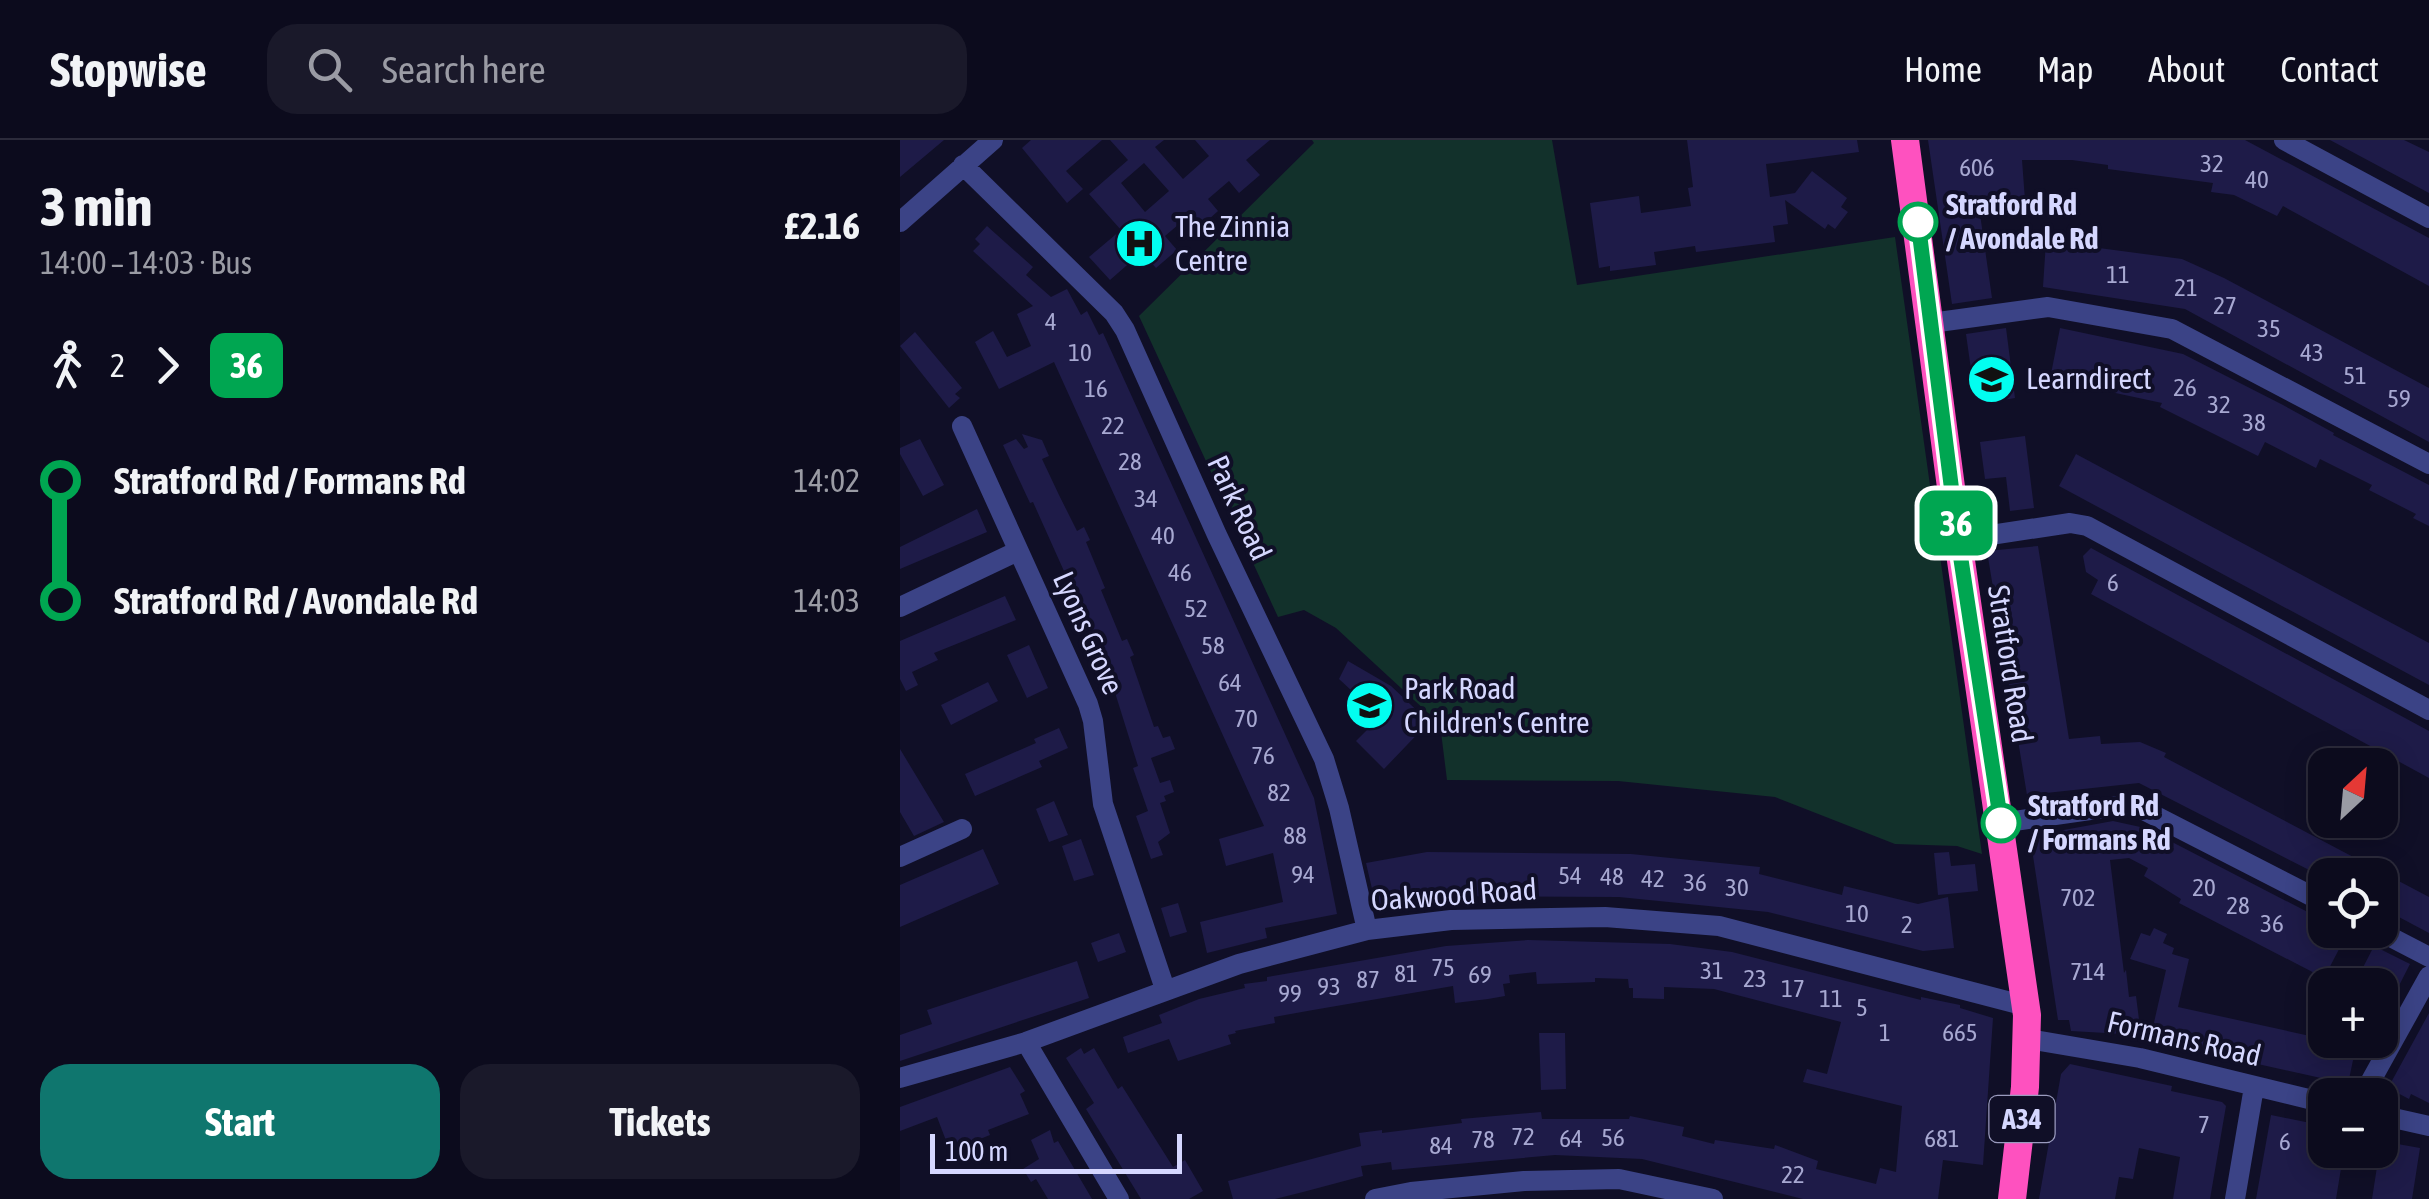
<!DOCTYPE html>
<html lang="en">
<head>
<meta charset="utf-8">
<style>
  :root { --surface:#0c0b1d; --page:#1a192a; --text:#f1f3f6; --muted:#9a9ba4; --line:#2c2b3b; --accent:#0f766e }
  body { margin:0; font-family:"Asap Condensed",sans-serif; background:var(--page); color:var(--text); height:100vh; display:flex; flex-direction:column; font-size:38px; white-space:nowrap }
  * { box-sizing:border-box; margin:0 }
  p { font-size:32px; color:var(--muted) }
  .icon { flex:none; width:55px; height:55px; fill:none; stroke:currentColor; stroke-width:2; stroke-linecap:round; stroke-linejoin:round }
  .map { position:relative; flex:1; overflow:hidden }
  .panel { display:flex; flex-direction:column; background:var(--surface); width:900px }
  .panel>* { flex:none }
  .badge { padding:0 20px; border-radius:15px; font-size:35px; line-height:65px }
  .needle { width:65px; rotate:26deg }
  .fabs { position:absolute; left:1408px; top:608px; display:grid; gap:20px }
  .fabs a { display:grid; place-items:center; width:90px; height:90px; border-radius:20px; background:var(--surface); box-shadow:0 5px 25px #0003,0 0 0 2px var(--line); font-size:50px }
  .scale { position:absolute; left:30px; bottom:25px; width:252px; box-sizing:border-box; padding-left:10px; border:5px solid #d5d7ff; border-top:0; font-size:28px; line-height:35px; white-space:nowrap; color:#d5d7ff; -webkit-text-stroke:8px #100f27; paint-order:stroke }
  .map>.badge { position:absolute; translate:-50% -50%; box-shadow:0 0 0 5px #fff }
  .legs { display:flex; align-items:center; gap:15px; height:110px; padding:0 40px; font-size:32px }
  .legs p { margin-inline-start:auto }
  .summary { display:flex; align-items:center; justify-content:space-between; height:170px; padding:0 40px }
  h1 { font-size:55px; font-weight:700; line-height:75px }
  .primary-button { display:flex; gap:20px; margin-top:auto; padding:20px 40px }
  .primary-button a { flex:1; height:115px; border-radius:30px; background:var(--accent); color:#fff; font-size:40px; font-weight:700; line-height:115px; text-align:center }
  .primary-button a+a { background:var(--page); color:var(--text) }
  ul { padding:0 40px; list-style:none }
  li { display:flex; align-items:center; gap:35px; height:120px; font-size:38px }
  li i { display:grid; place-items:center; width:15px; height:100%; margin:0 12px; background:currentColor }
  li i::after { content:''; width:25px; height:25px; margin:-12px; border:8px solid; border-radius:50%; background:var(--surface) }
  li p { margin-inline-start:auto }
  li:first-child i { background:linear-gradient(#0000 50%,currentColor 0) }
  li:last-child i { background:linear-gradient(currentColor 50%,#0000 0) }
  header { display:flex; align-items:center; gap:60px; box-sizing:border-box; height:140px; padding:0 50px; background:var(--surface); border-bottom:2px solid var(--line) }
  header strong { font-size:48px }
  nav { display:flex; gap:55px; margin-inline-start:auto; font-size:35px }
  .search { width:700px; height:90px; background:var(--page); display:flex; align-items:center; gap:25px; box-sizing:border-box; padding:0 35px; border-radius:30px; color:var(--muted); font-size:38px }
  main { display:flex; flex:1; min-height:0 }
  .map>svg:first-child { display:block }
</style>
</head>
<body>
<header>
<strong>Stopwise</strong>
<div class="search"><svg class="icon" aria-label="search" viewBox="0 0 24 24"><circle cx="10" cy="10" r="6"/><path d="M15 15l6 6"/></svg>Search here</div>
<nav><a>Home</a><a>Map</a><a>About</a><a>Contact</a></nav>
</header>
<main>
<section class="panel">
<div class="summary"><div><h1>3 min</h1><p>14:00 – 14:03 · Bus</p></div><b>£2.16</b></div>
<div class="legs"><svg class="icon" aria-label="walk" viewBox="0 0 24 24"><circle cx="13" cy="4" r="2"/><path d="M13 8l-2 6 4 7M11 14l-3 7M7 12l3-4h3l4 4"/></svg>2<svg class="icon" aria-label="forward" viewBox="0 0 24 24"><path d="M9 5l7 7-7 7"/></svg><b class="badge" style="background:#00a651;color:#fff">36</b></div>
<ul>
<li><i style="color:#00a651"></i><b>Stratford Rd / Formans Rd</b><p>14:02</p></li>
<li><i style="color:#00a651"></i><b>Stratford Rd / Avondale Rd</b><p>14:03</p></li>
</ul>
<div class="primary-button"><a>Start</a><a>Tickets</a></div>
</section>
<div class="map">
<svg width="1529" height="1059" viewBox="0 0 1529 1059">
  <rect width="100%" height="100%" fill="#100f27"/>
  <!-- green -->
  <path fill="#12312b" d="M 412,0 L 652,0 L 677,145 L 995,97 L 1082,714 L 1057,706 L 995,704 L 875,657 L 718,641 L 547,640 L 540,584 L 436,488 L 404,470 L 378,477 L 239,176 L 414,3 Z"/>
  <!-- building -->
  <path fill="#1e1b48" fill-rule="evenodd" d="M 0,0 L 44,0 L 0,37 Z
    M 131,0 L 202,0 L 166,31 L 183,49 L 167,63 L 122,8 Z
    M 210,0 L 264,0 L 255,7 L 283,39 L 309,16 L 295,0 L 370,0 L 346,20 L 360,35 L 339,53 L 329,41 L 308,59 L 318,71 L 296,91 L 285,79 L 265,96 L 277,110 L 256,128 L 242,112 L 210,140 L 189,117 L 221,90 L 189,54 L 228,20 ZM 244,23 L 269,51 L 245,72 L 221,43 Z
    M 787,0 L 957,0 L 959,12 L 866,24 L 870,57 L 895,53 L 912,31 L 947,58 L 941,67 L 948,72 L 935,89 L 928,84 L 925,89 L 885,60 L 888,84 L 873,86 L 875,102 L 796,112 L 795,106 L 754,112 L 756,125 L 710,131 L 710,126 L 699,128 L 690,63 L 739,56 L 741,73 L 791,66 L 788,48 L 793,47 Z
    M 1028,0 L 1345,0 L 1529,98 L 1529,146 L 1383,66 L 1377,76 L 1334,55 L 1311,52 L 1313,43 L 1208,29 L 1208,25 L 1172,20 L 1122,20 L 1125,60 L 1079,67 L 1092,158 L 1052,164 Z
    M 1430,0 L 1504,0 L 1529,12 L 1529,53 Z
    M 87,86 L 133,127 L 126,135 L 151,157 L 167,149 L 181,175 L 187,171 L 199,195 L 203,193 L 414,658 L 437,774 L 365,788 L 367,798 L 307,813 L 300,782 L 383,762 L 373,713 L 326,726 L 319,699 L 364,686 L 154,222 L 99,249 L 75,202 L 93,191 L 107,217 L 131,206 L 117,174 L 133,166 L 73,111 L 80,104 L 75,99 Z
    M 1146,101 L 1282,119 L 1324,138 L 1529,248 L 1529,302 L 1285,169 L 1143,147 Z
    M 1106,188 L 1115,258 L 1103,260 L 1102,255 L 1075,258 L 1066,194 Z
    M 1160,188 L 1283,214 L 1383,265 L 1434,293 L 1433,295 L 1529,345 L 1529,386 L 1513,378 L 1516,374 L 1469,350 L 1472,345 L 1420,319 L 1416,328 L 1365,302 L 1358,316 L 1260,267 L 1262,263 L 1150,239 Z
    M 15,192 L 62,248 L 55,254 L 60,258 L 49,268 L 0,206 Z
    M 122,294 L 142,300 L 149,316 L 142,319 L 159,355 L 177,391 L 184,387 L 190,400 L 186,402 L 205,448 L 201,450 L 222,501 L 227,499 L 234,515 L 230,517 L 254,587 L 258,586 L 263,598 L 270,596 L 275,609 L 251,618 L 260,643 L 270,640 L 274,652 L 264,656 L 266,661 L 260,663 L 270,693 L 258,702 L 263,715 L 251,719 L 236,676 L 248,671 L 233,628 L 238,626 L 207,527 L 133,362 L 130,363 L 103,305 L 116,299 L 124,309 L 128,307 Z
    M 1125,296 L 1134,368 L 1110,371 L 1106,337 L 1085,339 L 1080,302 Z
    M 20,299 L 44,345 L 23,356 L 0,314 L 0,308 Z
    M 1176,314 L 1529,503 L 1529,545 L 1159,346 Z
    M 77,369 L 87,392 L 0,429 L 0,407 Z
    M 1138,406 L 1169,599 L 1200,596 L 1201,604 L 1240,602 L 1266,613 L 1264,617 L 1529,757 L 1529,793 L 1480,767 L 1480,735 L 1419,735 L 1239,643 L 1127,655 L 1087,411 Z
    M 1191,408 L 1529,591 L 1529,638 L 1191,454 L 1198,440 L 1186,432 L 1183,416 Z
    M 105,456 L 116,480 L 34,513 L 38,520 L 12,532 L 18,545 L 6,551 L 0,539 L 0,501 Z
    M 129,505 L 148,548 L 127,558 L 107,515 Z
    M 448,521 L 491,546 L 529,582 L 484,629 L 456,601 L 480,577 L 439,539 Z
    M 88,542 L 98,561 L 51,585 L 41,565 Z
    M 159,588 L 168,608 L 139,621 L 142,627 L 75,656 L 65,634 L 136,603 L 134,599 Z
    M 0,609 L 44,682 L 14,696 L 0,672 Z
    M 154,661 L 168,695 L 149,702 L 136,669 Z
    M 1213,681 L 1245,688 L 1425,781 L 1425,790 L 1449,790 L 1424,838 L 1279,763 L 1281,759 L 1244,736 L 1248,728 L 1229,718 L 1210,720 L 1224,833 L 1226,830 L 1229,857 L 1236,856 L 1241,895 L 1171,891 L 1169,880 L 1158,880 L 1130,696 Z
    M 181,699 L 194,735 L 174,741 L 162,706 Z
    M 83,709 L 99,744 L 0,787 L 0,745 Z
    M 527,712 L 731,714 L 860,727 L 859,734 L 942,755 L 944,746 L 1018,764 L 1048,757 L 1054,808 L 1023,811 L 868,772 L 719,757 L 537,756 L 476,766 L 466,723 Z
    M 1049,712 L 1051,726 L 1075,724 L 1078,751 L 1038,755 L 1034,713 Z
    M 278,763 L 287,792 L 270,797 L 261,768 Z
    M 1254,788 L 1267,794 L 1263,803 L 1274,808 L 1272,814 L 1289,819 L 1278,867 L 1456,906 L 1448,944 L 1250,900 L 1266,830 L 1230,819 L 1241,793 L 1250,796 Z
    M 219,793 L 226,812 L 198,822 L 191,803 Z
    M 628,800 L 770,804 L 832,812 L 1021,860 L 1021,857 L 1060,865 L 1060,868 L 1093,878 L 1083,1025 L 1043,1020 L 1038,1059 L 903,1059 L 742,1019 L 655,1015 L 492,1030 L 491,1022 L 461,1026 L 463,1036 L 403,1052 L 375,1059 L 333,1059 L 328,1041 L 461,1006 L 459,993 L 482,990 L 482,993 L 562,983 L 561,979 L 641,972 L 642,979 L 729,979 L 730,976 L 784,987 L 782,996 L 814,1004 L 815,1000 L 874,1009 L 875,1005 L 918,1021 L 916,1029 L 976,1044 L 980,1028 L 996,1032 L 1002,966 L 903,942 L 907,929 L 927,934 L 941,882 L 814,849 L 764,847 L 764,859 L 733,858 L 733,848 L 729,848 L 728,839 L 695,838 L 695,842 L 637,844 L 636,832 L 609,835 L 610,843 L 603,844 L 605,856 L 588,859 L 555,863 L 553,846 L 413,870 L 374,877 L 375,883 L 335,891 L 336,893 L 328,895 L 331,904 L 278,921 L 269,899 L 228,913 L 223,897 L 262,883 L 259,875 L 299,859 L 345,848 L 344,844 L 367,841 L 367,837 L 546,806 Z
    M 1474,806 L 1510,824 L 1480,883 L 1480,845 L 1454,845 Z
    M 177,821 L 189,858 L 0,921 L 0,895 L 32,884 L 27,870 Z
    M 1529,873 L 1529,963 L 1511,954 L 1509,959 L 1488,948 Z
    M 639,893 L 665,893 L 666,949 L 641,950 Z
    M 181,908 L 184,914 L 194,908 L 218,949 L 222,946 L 273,1027 L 285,1020 L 303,1051 L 289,1059 L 241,1059 L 186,969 L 194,963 L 166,918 Z
    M 1170,924 L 1272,946 L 1271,951 L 1322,962 L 1326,966 L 1310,1059 L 1273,1059 L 1280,1017 L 1239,1008 L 1233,1039 L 1219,1037 L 1215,1059 L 1139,1059 L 1161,934 Z
    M 110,927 L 125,951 L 120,954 L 129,974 L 88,990 L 90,995 L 50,1011 L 37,977 L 0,991 L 0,967 Z
    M 1371,975 L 1425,986 L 1425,1010 L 1444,1010 L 1436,1059 L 1356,1059 Z
    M 150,990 L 154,1003 L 158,1001 L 192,1059 L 148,1059 L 136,1039 L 131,1042 L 123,1029 L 139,1019 L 131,1000 Z
    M 1481,1001 L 1520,1008 L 1512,1059 L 1472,1059 Z"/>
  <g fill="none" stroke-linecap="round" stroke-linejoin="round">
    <!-- minor -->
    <path stroke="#3b4386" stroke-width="20" d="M 1384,0 L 1529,78
      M 63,25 L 214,173 L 225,190 L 317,395 L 424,619 L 439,668 L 467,790
      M 0,82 L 93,0
      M 1031,183 L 1148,167 L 1272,189 L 1529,324
      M 62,286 L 188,564 L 193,581 L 203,664 L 265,849
      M 1058,400 L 1170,383 L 1187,386 L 1529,570
      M 0,467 L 118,411
      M 1101,683 L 1232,664 L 1425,763
      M 0,717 L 62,689
      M 1477,790 L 1529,817
      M 1128,899 L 1240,918 L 1425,963
      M 126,902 L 219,1059
      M 0,938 L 126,902 L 339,824 L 467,790 L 551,780 L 705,777 L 819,786 L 1126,866
      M 1463,955 L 1529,836
      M 1480,975 L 1529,986
      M 475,1059 L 511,1052 L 624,1041 L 719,1039 L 813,1059
      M 1335,1059 L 1354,947"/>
    <!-- highway -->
    <path stroke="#fe51bf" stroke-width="28" d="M 1005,0 L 1058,400 L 1127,875 L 1125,947 L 1112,1059"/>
  </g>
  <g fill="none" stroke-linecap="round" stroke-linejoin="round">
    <defs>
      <path id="line-1" d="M 1018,82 L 1058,400 L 1101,683"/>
    </defs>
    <!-- line-1 casing -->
    <use href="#line-1" stroke="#fff" stroke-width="22"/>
    <!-- line-1 -->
    <use href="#line-1" stroke="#00a651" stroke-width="15"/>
  </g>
  <!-- icons -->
  <defs>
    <symbol id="hospital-disc" viewBox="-11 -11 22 22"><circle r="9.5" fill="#02fef0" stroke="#100f27"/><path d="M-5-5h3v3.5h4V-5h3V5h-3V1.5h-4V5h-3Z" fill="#111"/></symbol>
    <symbol id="university-disc" viewBox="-11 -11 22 22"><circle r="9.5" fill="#02fef0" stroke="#100f27"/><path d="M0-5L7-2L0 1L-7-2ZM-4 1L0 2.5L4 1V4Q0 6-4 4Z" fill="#111"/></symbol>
    <symbol id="school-disc" viewBox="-11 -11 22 22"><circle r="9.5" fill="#02fef0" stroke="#100f27"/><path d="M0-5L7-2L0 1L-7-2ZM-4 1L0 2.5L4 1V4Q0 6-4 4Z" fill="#111"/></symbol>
  </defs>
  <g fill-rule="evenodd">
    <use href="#hospital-disc" x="212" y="76" width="55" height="55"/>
    <use href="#university-disc" x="1064" y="212" width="55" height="55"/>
    <use href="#school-disc" x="442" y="538" width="55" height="55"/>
  </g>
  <!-- markers -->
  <g fill="#fff" stroke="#00a651" stroke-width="5">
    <circle cx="1018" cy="82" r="18"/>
    <circle cx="1101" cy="683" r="18"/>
  </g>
  <g text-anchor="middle" stroke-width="8" stroke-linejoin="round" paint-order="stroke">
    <!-- number labels -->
    <g font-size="25" fill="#a7a8d1">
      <text x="1312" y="32">32</text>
      <text x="1077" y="36">606</text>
      <text x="1357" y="48">40</text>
      <text x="1218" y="143">11</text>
      <text x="1286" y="156">21</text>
      <text x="1325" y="174">27</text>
      <text x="151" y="190">4</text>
      <text x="1369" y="197">35</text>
      <text x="180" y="221">10</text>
      <text x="1412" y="221">43</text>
      <text x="1455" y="244">51</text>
      <text x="1285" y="256">26</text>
      <text x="196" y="257">16</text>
      <text x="1499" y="267">59</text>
      <text x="1319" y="273">32</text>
      <text x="1354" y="291">38</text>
      <text x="213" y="294">22</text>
      <text x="230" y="330">28</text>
      <text x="246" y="367">34</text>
      <text x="263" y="404">40</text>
      <text x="280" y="441">46</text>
      <text x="1213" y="451">6</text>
      <text x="296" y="477">52</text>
      <text x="313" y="514">58</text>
      <text x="330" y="551">64</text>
      <text x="346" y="587">70</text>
      <text x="363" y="624">76</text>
      <text x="379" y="661">82</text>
      <text x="395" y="704">88</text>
      <text x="403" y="743">94</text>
      <text x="670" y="744">54</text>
      <text x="712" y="745">48</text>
      <text x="753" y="747">42</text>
      <text x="795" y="751">36</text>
      <text x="837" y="756">30</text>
      <text x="1304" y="756">20</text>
      <text x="1178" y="766">702</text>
      <text x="1338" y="774">28</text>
      <text x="957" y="782">10</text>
      <text x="1372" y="792">36</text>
      <text x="1007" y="793">2</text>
      <text x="543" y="836">75</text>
      <text x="812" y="839">31</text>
      <text x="1188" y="840">714</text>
      <text x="506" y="842">81</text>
      <text x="580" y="843">69</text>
      <text x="855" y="847">23</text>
      <text x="468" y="848">87</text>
      <text x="429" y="855">93</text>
      <text x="893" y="857">17</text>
      <text x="390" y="862">99</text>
      <text x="931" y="867">11</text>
      <text x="962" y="876">5</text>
      <text x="985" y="901">1</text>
      <text x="1060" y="901">665</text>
      <text x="1304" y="993">7</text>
      <text x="623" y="1005">72</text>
      <text x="713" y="1006">56</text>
      <text x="671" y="1007">64</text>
      <text x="1042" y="1007">681</text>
      <text x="583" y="1008">78</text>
      <text x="1385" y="1010">6</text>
      <text x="541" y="1014">84</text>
      <text x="893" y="1043">22</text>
    </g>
    <!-- shield labels -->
    <rect fill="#100f27" stroke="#9a9bbe" stroke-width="2.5" x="1089.5" y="956" width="65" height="46" rx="8"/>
    <g font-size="28" font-weight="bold" fill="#d5d7ff">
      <text x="1122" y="989">A34</text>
    </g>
    <!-- stop labels -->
    <g font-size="30" font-weight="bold" fill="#d5d7ff" stroke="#100f27" text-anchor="start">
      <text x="1046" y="75">Stratford Rd<tspan x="1046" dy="34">/ Avondale Rd</tspan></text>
      <text x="1128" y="676">Stratford Rd<tspan x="1128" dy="34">/ Formans Rd</tspan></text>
    </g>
    <!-- poi labels -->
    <g font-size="30" fill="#d5d7ff" stroke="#100f27" text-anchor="start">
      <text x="275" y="97">The Zinnia<tspan x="275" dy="34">Centre</tspan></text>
      <text x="1126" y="249">Learndirect</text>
      <text x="504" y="559">Park Road<tspan x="504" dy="34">Children's Centre</tspan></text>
    </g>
    <!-- street labels -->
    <g font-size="30" fill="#d5d7ff" stroke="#100f27">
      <text transform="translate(339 368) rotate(65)" y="10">Park Road</text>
      <text transform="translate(188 493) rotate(66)" y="10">Lyons Grove</text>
      <text transform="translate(1110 524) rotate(81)" y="10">Stratford Road</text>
      <text transform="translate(554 755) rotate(-4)" y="10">Oakwood Road</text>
      <text transform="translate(1284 899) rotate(13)" y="10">Formans Road</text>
    </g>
  </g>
</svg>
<div class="fabs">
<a><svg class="needle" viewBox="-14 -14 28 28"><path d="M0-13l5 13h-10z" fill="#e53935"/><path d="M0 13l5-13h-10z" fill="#9a9ba4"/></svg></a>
<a><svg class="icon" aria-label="locate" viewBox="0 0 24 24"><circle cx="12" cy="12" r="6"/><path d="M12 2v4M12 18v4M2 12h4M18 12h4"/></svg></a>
<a>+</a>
<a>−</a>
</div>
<div class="scale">100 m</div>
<b class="badge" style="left:1056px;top:383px;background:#00a651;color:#fff">36</b>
</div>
</main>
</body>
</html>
